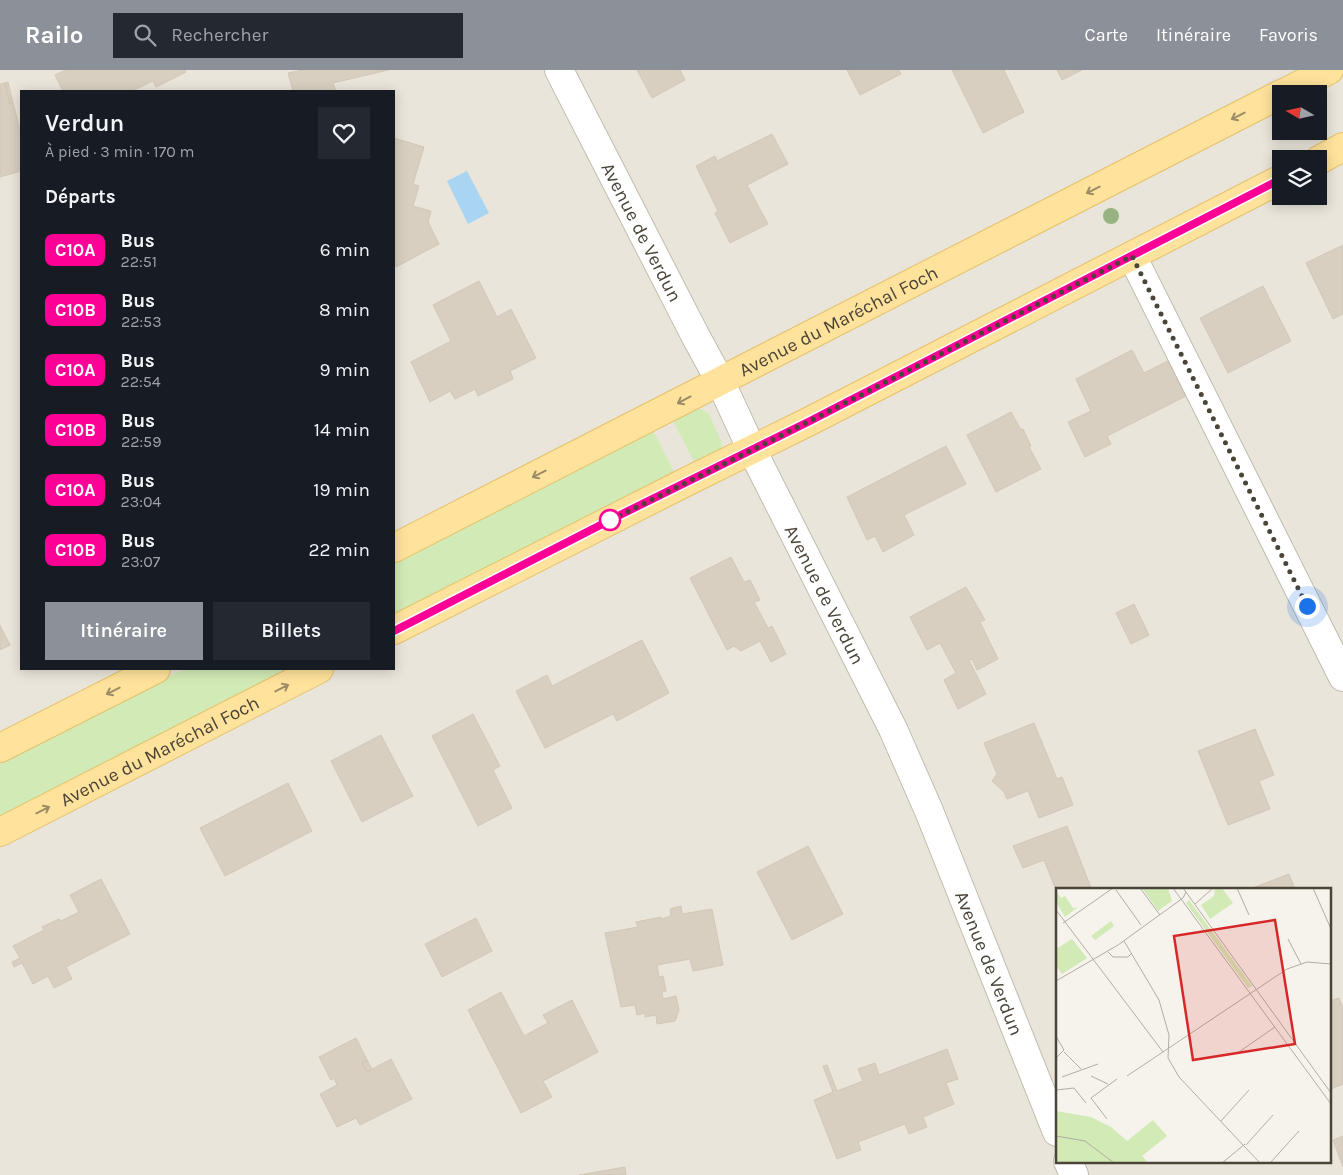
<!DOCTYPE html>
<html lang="fr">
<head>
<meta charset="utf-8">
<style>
  :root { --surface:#171b24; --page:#242831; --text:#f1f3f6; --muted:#9ea1a6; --accent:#8c9099 }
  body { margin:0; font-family:Karla,sans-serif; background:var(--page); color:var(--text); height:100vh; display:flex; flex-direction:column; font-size:19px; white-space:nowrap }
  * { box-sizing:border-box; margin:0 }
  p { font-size:16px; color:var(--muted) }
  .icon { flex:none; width:28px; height:28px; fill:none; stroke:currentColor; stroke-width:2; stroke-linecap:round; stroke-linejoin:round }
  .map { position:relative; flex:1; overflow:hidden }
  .details { position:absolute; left:20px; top:20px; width:375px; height:580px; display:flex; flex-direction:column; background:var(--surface); border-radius:0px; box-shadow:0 2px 12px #0003 }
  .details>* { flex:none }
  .badge { padding:0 10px; border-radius:8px; font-size:18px; line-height:32px }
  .needle { width:32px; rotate:279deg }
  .buttons { position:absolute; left:1272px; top:15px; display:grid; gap:10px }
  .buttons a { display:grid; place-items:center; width:55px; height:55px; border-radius:0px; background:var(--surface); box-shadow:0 2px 12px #0003; font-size:25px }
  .you { position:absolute; width:25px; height:25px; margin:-12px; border:4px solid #fff; border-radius:50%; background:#1a73e8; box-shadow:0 0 0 8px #1a73e833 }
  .map>.badge { position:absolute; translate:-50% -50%; box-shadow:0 0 0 2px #fff }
  h2 { padding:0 25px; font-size:19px; line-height:45px }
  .round { display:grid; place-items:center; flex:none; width:52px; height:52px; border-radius:0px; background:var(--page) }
  .overview { display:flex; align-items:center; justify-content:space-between; height:85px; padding:0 25px }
  h1 { font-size:24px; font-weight:600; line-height:38px }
  .primary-button { display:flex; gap:10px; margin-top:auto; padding:10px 25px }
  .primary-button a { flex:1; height:58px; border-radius:0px; background:var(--accent); color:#fff; font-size:20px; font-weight:600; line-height:58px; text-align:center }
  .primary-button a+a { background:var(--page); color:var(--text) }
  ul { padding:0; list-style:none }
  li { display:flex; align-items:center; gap:15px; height:60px; padding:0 25px }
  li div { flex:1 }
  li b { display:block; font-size:19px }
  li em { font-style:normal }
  li .badge { min-width:55px; font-weight:700; text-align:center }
  header { display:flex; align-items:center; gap:30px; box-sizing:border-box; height:70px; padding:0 25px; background:var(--accent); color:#fff }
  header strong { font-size:24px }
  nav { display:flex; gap:28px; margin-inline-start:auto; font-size:18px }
  .search { width:350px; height:45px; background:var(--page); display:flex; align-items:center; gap:12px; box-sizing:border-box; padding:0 18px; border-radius:0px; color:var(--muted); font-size:19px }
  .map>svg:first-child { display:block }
</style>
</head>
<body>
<header>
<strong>Railo</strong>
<div class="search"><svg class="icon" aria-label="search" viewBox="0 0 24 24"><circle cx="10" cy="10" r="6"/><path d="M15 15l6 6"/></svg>Rechercher</div>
<nav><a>Carte</a><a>Itinéraire</a><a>Favoris</a></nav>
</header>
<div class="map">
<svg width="1343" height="1105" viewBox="0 0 1343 1105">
  <rect width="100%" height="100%" fill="#f6f3ec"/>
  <!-- residential -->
  <path fill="#eae5da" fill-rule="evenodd" d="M 0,0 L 1343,0 L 1343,1105 L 0,1105 ZM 21,21 L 394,21 L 394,599 L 21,599 ZM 1281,24 L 1319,24 L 1319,61 L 1281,61 ZM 1281,89 L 1319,89 L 1319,126 L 1281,126 ZM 1057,819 L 1329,819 L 1329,1091 L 1057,1091 Z"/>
  <!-- green -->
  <path fill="#d2eab5" d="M 695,338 L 703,340 L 709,344 L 722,373 L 721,380 L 696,396 L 673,351 Z
    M 653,360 L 676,406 L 394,549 L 394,492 Z
    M 184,599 L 295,599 L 0,747 L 0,692 Z"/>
  <!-- water -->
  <path fill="#a9d4f2" d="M 467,101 L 489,143 L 468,154 L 447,111 Z"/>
  <!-- building -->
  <path fill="#d8cfc1" stroke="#d3c7b4" d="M 66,0 L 185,0 L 186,2 L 156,17 L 153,11 L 132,21 L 63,21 L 55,5 Z
    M 303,0 L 388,0 L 333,13 L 336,21 L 293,21 L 288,3 Z
    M 637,0 L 680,0 L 685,10 L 652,28 Z
    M 847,0 L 899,0 L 901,4 L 860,25 Z
    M 952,0 L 1004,0 L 1024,42 L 983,63 Z
    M 1057,0 L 1082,0 L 1062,10 Z
    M 8,12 L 13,33 L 10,34 L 5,13 Z
    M 5,13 L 10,34 L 13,33 L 21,64 L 21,101 L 0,107 L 0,14 Z
    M 772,64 L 788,94 L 747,115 L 768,154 L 730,173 L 715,143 L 718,141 L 696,96 L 715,86 L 717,91 Z
    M 394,68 L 424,77 L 413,114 L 419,116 L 413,136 L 431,141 L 428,152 L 439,174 L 396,197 L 394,193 Z
    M 1343,175 L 1343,244 L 1333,249 L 1306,193 Z
    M 479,211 L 497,247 L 511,239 L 536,288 L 510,301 L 513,309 L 478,326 L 475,319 L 455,329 L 450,321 L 430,332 L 411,292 L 451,271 L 433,235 Z
    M 1263,216 L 1291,271 L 1228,303 L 1200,248 Z
    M 1132,280 L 1144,303 L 1168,291 L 1186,326 L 1107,366 L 1111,374 L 1085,387 L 1068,352 L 1091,341 L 1076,309 Z
    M 1011,342 L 1021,360 L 1023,359 L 1031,376 L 1029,377 L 1041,399 L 996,422 L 967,365 Z
    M 946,376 L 966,414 L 904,445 L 914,465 L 883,482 L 875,466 L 867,470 L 847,427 Z
    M 731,487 L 744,512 L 750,510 L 760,530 L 754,532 L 768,558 L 772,556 L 786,584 L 771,592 L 760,571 L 741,581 L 734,576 L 727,580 L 690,508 Z
    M 966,517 L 985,550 L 980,552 L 998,589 L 977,600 L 972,589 L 969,590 L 986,624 L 958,639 L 944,610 L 956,603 L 940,573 L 927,580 L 910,547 Z
    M 1134,534 L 1149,565 L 1131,574 L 1116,543 Z
    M 0,555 L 10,575 L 0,580 Z
    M 642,570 L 669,623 L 617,651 L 613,644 L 545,678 L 516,621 L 547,605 L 552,616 Z
    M 473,644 L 500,696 L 493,700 L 512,738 L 478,756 L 432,666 Z
    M 1034,653 L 1057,709 L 1062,707 L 1073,735 L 1039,748 L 1028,721 L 1007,729 L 1004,722 L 992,711 L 997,704 L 984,673 Z
    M 1255,659 L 1274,705 L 1259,711 L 1270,739 L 1228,755 L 1198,681 Z
    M 381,665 L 413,726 L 362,752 L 331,691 Z
    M 288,713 L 312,761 L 225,806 L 200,758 Z
    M 1067,756 L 1091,818 L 1090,819 L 1057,819 L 1057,822 L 1044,790 L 1023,798 L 1013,776 Z
    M 808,776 L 843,844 L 792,870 L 757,802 Z
    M 1289,804 L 1295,819 L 1250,819 Z
    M 101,809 L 130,864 L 66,897 L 72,909 L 54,918 L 48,906 L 33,914 L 22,893 L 14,897 L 12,892 L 20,888 L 13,876 L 44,860 L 42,857 L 59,849 L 61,851 L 79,842 L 70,825 Z
    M 681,836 L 682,844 L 712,839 L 723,895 L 693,901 L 690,889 L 657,895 L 659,907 L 663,906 L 666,921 L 662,922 L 663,929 L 676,926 L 679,940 L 675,951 L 657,954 L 656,945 L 645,947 L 645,943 L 637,945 L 635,935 L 621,937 L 605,863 L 638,857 L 636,852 L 661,847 L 661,849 L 671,846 L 670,839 Z
    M 476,848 L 492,881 L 442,907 L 425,874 Z
    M 501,922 L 524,966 L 548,953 L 543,945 L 572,930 L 598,982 L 543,1011 L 552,1027 L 521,1043 L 468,940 Z
    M 1339,928 L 1343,938 L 1343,1014 L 1329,1020 L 1329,931 Z
    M 356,968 L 367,990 L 362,993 L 367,1002 L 391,989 L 412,1029 L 360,1055 L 356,1048 L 337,1057 L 320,1024 L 337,1015 L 334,1008 L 331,1010 L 319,987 Z
    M 947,979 L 958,1009 L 946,1013 L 954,1034 L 923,1047 L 927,1057 L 909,1064 L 905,1054 L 858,1072 L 861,1080 L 837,1089 L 814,1030 L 833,1022 L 823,996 L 827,995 L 837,1021 L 863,1011 L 858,999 L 875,993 L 879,1005 Z
    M 367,990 L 372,999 L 367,1002 L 362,993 Z
    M 1343,1066 L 1343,1097 L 1333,1070 Z
    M 625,1097 L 626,1105 L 579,1105 Z"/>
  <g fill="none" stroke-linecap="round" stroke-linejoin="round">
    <defs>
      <g id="minor">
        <path id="s1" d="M 559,0 L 696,267 L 720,311 L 752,380 L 893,659 L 929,741 L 1057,1062"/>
        <path d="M 1132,186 L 1343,607"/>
        <path d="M 1068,1091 L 1074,1105"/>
      </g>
      <g id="major">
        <path d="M 1282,24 L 1329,0"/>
        <path d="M 1319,90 L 1343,77"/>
        <path id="s2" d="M 394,478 L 1281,24"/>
        <path d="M 394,560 L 690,410 L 808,352 L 1281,109"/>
        <path d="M 0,678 L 156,599"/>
        <path id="s3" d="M 0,762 L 319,599"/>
      </g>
    </defs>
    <!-- minor casing -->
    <use href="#minor" stroke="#c2bbae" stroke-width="30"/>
    <!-- major casing -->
    <use href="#major" stroke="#e6c16a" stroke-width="30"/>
    <!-- minor -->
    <use href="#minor" stroke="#fff" stroke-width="28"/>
    <!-- major -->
    <use href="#major" stroke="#ffe39c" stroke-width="28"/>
  </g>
  <!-- trees -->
  <circle fill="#97b381" cx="1111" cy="146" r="8"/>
  <!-- one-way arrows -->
  <defs><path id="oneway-shaft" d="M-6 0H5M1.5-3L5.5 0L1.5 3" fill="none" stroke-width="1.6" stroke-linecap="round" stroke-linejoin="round" transform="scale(1.25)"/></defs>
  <g stroke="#9c8c66">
    <use href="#oneway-shaft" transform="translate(1238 46) rotate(153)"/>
    <use href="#oneway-shaft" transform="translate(1093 120) rotate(153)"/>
    <use href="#oneway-shaft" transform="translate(684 330) rotate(152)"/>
    <use href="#oneway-shaft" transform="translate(539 404) rotate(153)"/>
    <use href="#oneway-shaft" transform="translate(282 618) rotate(-27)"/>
    <use href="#oneway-shaft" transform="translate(113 621) rotate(153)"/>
    <use href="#oneway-shaft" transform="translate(43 740) rotate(-27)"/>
  </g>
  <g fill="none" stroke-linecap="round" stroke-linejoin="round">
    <defs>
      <path id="line" d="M 394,561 L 620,445 L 808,352 L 1281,109"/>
    </defs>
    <!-- line casing -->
    <use href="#line" stroke="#fff" stroke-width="11"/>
    <!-- line -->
    <use href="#line" stroke="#ff0096" stroke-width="8"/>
    <!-- walk -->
    <path stroke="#4b4439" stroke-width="5" stroke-dasharray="0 9" d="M 610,450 L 603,454 L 808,352 L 1132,186 L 1307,536"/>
  </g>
  <!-- markers -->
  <circle fill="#fff" stroke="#ff0096" stroke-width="2.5" cx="610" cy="450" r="10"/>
  <g text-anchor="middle" stroke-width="4.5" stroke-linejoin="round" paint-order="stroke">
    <!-- street labels -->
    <g font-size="19" fill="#4b4439" stroke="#fff">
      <text dy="7" stroke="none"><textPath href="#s1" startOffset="182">Avenue de Verdun</textPath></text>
      <text dy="7" stroke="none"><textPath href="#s2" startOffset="499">Avenue du Maréchal Foch</textPath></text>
      <text dy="7" stroke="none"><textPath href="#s1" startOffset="588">Avenue de Verdun</textPath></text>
      <text dy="7" stroke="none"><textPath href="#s3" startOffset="179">Avenue du Maréchal Foch</textPath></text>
      <text dy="7" stroke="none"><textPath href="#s1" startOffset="992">Avenue de Verdun</textPath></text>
    </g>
  </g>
  <!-- overview -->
  <g transform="translate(1056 818)">
    <rect width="275" height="275" fill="#f6f3ec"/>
    <path d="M 86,0 L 112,0 L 116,13 L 102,23 ZM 159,0 L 166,0 L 177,15 L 154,31 L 145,17 L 158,8 ZM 0,3 L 5,10 L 9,8 L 17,20 L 22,19 L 9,29 L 0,14 ZM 133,12 L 196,98 L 192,100 L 130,15 ZM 55,33 L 58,38 L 39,52 L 35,48 ZM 16,51 L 31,70 L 6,86 L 0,78 L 0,61 ZM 0,223 L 35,229 L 55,239 L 71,253 L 97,232 L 111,248 L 86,268 L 92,275 L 0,275 Z" fill="#d2eab5"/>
    <path fill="none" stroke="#b2ada4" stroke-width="1" d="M 84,0 L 104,27M 117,0 L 275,216M 127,0 L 275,205M 181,0 L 193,27M 257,0 L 275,41M 60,2 L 85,37M 139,16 L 157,0M 0,22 L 107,164M 7,35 L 57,0M 232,51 L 245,76M 68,53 L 103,112 L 113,147 L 112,170 L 123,189 L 204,275M 52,64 L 57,69 L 72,69 L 76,65M 0,93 L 62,57 L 127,10 L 130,4M 0,148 L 8,162 L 0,170M 8,164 L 25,181M 180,166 L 219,139M 35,188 L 52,196M 71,188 L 231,81 L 251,74 L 275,76M 6,189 L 42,176M 0,202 L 18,200 L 30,215M 51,231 L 35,210 L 61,191M 165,233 L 193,202M 0,248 L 29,253 L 58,275M 190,257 L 217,227M 166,275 L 189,256M 214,275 L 243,243"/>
    <path fill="#d62828" fill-opacity="0.15" stroke="#d62828" stroke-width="2.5" d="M 219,32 L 239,156 L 137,172 L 118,48 Z"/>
    <rect width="275" height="275" fill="none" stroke="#4b4439" stroke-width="2.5"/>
  </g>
</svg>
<div class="buttons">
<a><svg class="needle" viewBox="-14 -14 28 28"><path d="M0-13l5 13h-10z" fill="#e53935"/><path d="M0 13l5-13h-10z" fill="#9ea1a6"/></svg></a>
<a><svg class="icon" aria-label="layers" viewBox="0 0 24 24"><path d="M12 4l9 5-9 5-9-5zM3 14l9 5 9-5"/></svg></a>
</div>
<div class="you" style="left:1307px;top:536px"></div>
<section class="details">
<div class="overview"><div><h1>Verdun</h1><p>À pied · 3 min · 170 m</p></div><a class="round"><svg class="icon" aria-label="heart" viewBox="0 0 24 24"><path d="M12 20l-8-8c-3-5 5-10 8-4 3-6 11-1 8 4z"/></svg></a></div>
<h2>Départs</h2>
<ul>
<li><span class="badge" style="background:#ff0096;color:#fff">C10A</span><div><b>Bus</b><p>22:51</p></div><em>6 min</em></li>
<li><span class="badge" style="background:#ff0096;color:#fff">C10B</span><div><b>Bus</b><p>22:53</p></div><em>8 min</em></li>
<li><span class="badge" style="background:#ff0096;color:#fff">C10A</span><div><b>Bus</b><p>22:54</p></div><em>9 min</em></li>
<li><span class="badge" style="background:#ff0096;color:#fff">C10B</span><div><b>Bus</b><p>22:59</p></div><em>14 min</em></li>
<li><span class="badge" style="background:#ff0096;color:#fff">C10A</span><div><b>Bus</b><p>23:04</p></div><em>19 min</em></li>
<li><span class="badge" style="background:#ff0096;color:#fff">C10B</span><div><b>Bus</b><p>23:07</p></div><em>22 min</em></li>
</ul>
<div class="primary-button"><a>Itinéraire</a><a>Billets</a></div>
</section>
</div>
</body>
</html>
